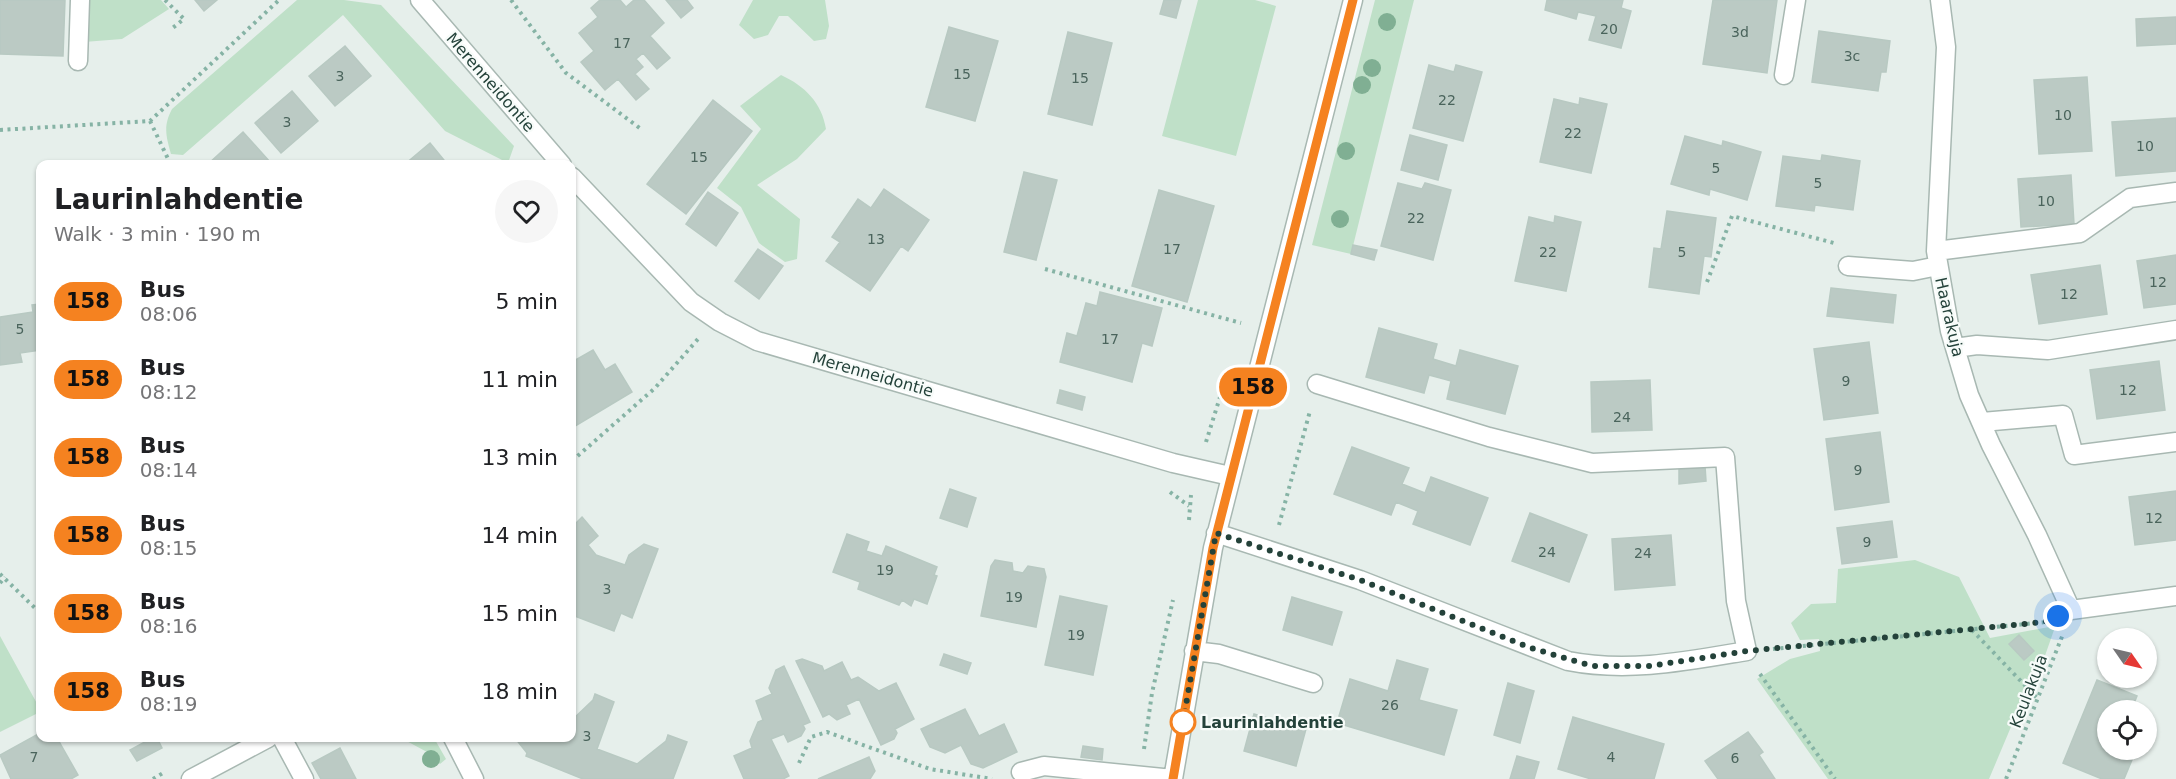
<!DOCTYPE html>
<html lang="en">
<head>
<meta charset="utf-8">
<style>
  :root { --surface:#fff; --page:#f6f6f6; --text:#202124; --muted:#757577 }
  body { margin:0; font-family:"DejaVu Sans",sans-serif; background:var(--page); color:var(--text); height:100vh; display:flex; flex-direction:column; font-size:22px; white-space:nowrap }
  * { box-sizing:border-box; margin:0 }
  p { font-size:20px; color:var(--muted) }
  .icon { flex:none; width:33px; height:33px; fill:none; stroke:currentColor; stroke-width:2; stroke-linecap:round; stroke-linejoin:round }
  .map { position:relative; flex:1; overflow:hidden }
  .sheet { position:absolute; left:36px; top:160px; width:540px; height:582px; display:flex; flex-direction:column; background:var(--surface); border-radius:12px; box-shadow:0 2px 4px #0004 }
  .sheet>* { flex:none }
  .badge { padding:0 12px; border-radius:20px; font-size:21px; line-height:39px }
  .needle { width:39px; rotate:124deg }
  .tools { position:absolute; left:2097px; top:628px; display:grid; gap:12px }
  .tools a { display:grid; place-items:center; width:60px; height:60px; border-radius:50%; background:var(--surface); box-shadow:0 2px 4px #0004; font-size:30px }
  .you { position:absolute; width:30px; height:30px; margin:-15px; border:4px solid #fff; border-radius:50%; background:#1a73e8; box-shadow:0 0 0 9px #1a73e833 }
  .map>.badge { position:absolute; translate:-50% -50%; box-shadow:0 0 0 3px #fff }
  .round { display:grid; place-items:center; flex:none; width:63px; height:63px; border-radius:32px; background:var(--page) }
  .headline { display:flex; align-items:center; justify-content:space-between; height:102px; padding:0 18px }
  h1 { font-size:28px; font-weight:800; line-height:45px }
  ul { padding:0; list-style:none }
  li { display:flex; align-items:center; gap:18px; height:78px; padding:0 18px }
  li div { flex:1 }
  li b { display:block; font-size:22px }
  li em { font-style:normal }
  li .badge { min-width:66px; font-weight:700; text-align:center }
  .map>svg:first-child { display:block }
</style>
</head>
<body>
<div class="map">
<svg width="2176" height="779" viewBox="0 0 2176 779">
  <rect width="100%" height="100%" fill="#e6efeb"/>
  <!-- green -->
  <path fill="#bfe0c8" d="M 87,0 L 161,0 L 169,9 L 122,39 L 84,42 Z
    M 297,0 L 344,0 L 381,5 L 514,146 L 508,163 L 445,131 L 343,15 L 183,155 L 171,154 C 166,136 163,126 172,109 Z
    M 753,0 L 825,0 L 829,26 L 826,39 L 814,41 L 788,16 L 779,16 L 768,35 L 754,39 L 739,25 Z
    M 1198,0 L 1255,0 L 1276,6 L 1236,156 L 1162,136 Z
    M 1375,0 L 1414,0 L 1351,254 L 1312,245 Z
    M 781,75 C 805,86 822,103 826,129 L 797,159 L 757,185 L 800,219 L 797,259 L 785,262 L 759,243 L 741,207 L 717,188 L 761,129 L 740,106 Z
    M 1915,560 L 1959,577 L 1990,638 L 2049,627 L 2054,630 L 2034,687 L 2024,696 L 1989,779 L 1828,779 L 1757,679 L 1790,659 L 1820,651 L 1819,639 L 1800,640 L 1791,623 L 1811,604 L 1836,603 L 1838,569 Z
    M 0,636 L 40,709 L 40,712 L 0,732 Z
    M 401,738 L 434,738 L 446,759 L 440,764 L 427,752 Z"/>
  <!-- building -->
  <path fill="#bbcac4" stroke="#b8c9c2" stroke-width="1.5" d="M 0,0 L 65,0 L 63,56 L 0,54 Z
    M 195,0 L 217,0 L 204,11 Z
    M 600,0 L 620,0 L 626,7 L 634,0 L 644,0 L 664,23 L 650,36 L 670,58 L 657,69 L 643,53 L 636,59 L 643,67 L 635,74 L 649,89 L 636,100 L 618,79 L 605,90 L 581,62 L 594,51 L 579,33 L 598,17 L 591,8 Z
    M 666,0 L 687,0 L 693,8 L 681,18 Z
    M 1164,0 L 1181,0 L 1176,18 L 1160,14 Z
    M 1547,0 L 1623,0 L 1621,8 L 1631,11 L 1621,48 L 1589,40 L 1596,16 L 1578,12 L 1576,19 L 1545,10 Z
    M 1713,0 L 1777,0 L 1767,73 L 1703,64 Z
    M 2176,17 L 2176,44 L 2137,46 L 2136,19 Z
    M 949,27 L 998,41 L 975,121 L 926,107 Z
    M 1819,31 L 1890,41 L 1886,72 L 1881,72 L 1878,91 L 1812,82 Z
    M 1068,32 L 1112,43 L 1092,125 L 1048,114 Z
    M 345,46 L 371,76 L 335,106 L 309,76 Z
    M 1429,65 L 1454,72 L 1456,65 L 1482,72 L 1463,141 L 1413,128 Z
    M 2087,77 L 2092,151 L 2039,154 L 2034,80 Z
    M 292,91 L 318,121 L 281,153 L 255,123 Z
    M 1580,98 L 1607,104 L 1591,173 L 1540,162 L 1554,99 L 1579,105 Z
    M 713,100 L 752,131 L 686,214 L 647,184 Z
    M 2176,118 L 2176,171 L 2116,176 L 2112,122 Z
    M 243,132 L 270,162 L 267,165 L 207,165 Z
    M 1410,135 L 1447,145 L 1438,180 L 1401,170 Z
    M 1685,136 L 1722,146 L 1723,141 L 1761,152 L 1747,200 L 1710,189 L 1709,195 L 1671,184 Z
    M 430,143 L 448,165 L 404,165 Z
    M 1822,155 L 1860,161 L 1853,210 L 1815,205 L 1814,211 L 1776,206 L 1783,156 L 1821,161 Z
    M 1024,172 L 1057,180 L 1036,260 L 1004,252 Z
    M 2071,175 L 2074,224 L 2021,227 L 2018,179 Z
    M 1398,183 L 1422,189 L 1425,183 L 1451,190 L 1433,260 L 1381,246 Z
    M 884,189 L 929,220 L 908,251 L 901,246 L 870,291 L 826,261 L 840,242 L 832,237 L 858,199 L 871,208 Z
    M 1159,190 L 1214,206 L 1187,302 L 1132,286 Z
    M 708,192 L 738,213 L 716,246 L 686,224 Z
    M 1667,211 L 1716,218 L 1711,257 L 1704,256 L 1699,294 L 1649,287 L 1654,248 L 1661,249 Z
    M 1555,216 L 1581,222 L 1566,291 L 1515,281 L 1529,217 L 1554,223 Z
    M 1353,245 L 1377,250 L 1374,260 L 1351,254 Z
    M 758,249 L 783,266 L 759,299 L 735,281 Z
    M 2176,255 L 2176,304 L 2144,308 L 2137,261 Z
    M 2100,265 L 2107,314 L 2039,324 L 2031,275 Z
    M 1831,288 L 1896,295 L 1893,323 L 1827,316 Z
    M 1100,292 L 1162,308 L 1152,346 L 1142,343 L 1132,382 L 1060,362 L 1067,333 L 1077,336 L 1086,303 L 1097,306 Z
    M 40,304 L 40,350 L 20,353 L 22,362 L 0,365 L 0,317 L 33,312 L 32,305 Z
    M 1379,328 L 1437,344 L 1433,359 L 1456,366 L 1460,350 L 1518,366 L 1505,414 L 1447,399 L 1451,381 L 1444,379 L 1429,375 L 1424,393 L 1366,377 Z
    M 1869,342 L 1878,413 L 1824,420 L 1814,349 Z
    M 593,350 L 605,370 L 615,364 L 632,392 L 572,428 L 572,362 Z
    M 2159,361 L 2165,410 L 2097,419 L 2090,370 Z
    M 1650,380 L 1652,430 L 1592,432 L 1591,382 Z
    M 1060,390 L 1085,397 L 1082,410 L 1057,403 Z
    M 1880,432 L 1889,502 L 1835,510 L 1826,439 Z
    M 1352,447 L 1409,468 L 1402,484 L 1425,493 L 1431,477 L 1488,498 L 1470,545 L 1413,524 L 1418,511 L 1396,502 L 1391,515 L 1334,494 Z
    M 1705,466 L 1706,481 L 1679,484 L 1679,468 Z
    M 950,489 L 976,498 L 967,527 L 940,518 Z
    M 2176,491 L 2176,540 L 2135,545 L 2129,497 Z
    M 1530,513 L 1587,535 L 1569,582 L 1512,561 Z
    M 582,517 L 598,536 L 588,545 L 596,555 L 625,565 L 629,555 L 644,544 L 658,549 L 632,618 L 621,613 L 614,631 L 572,615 L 572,527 Z
    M 1892,521 L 1897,557 L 1842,564 L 1837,528 Z
    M 847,534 L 869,542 L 866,551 L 882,556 L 886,546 L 937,567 L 934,575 L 937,576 L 927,604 L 914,599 L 911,606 L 902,600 L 899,605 L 858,589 L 860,582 L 833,572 Z
    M 1671,535 L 1675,585 L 1615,590 L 1612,539 Z
    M 995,560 L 1012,563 L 1013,571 L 1023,573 L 1028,566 L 1044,569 L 1046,577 L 1036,627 L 981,616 L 991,566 Z
    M 1060,596 L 1107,606 L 1093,675 L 1045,665 Z
    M 1292,597 L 1342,612 L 1332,645 L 1283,630 Z
    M 2019,635 L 2034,651 L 2024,660 L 2009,644 Z
    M 944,654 L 971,663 L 967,674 L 940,665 Z
    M 802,659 L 822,666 L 824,671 L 842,662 L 851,680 L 858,677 L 879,691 L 896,683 L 914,719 L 895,729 L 897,733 L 894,739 L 881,745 L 859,699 L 846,705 L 850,714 L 837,720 L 829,714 L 823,717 L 796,661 Z
    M 1397,660 L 1428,669 L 1419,700 L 1457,710 L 1444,755 L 1337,723 L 1350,679 L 1388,691 Z
    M 784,666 L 810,722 L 803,725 L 805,729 L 801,736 L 788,742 L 784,734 L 771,739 L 789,776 L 783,779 L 744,779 L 734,756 L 752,748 L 750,741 L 758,722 L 763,720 L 756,701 L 772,694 L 769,688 L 776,670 Z
    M 2097,680 L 2137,696 L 2131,711 L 2108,711 L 2108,750 L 2130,750 L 2129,753 L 2134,755 L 2124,779 L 2102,779 L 2063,763 Z
    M 1508,683 L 1534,691 L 1520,743 L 1494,735 Z
    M 595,694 L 614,702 L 597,749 L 637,764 L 666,741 L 668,735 L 687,742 L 673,779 L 583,779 L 526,756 L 527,753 L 515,738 L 572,738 L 572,720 L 593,700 Z
    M 965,709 L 979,736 L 1004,724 L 1017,752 L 983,768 L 971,764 L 961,745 L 945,753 L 930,747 L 921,729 Z
    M 1254,714 L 1306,729 L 1296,766 L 1244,751 Z
    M 1573,717 L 1664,744 L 1654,779 L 1591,779 L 1558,769 Z
    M 1748,732 L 1763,752 L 1759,755 L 1775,779 L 1718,779 L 1705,761 Z
    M 40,733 L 40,738 L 57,738 L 78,775 L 71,779 L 11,779 L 0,755 Z
    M 152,738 L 157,738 L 162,748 L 137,761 L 130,750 Z
    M 1083,746 L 1103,749 L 1102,760 L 1081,757 Z
    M 340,748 L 356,779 L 321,779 L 312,763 Z
    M 1517,756 L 1539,762 L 1534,779 L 1510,779 Z
    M 869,757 L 875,771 L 870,779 L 818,779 Z"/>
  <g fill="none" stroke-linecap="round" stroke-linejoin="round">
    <defs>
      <path id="minor" d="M 420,0 L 562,165
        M 1940,0 L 1946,47 L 1936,251 L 1950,331 L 1969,395 L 1991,445 L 2037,535 L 2071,610 L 2176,596
        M 78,61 L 80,0
        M 1784,75 L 1796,0
        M 572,177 L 691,302 L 720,322 L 757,341 L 1173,463 L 1230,476
        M 1936,251 L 2080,233 L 2130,198 L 2176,192
        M 1848,266 L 1913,271 L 1938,266
        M 1955,348 L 1977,345 L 2048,350 L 2176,330
        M 1982,422 L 2063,415 L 2074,455 L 2176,442
        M 1216,533 L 1360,580 L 1568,661 C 1628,673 1687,661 1747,651 L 1736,601 L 1725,457 L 1592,463 L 1489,437 L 1317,384
        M 1194,651 L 1219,654 L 1313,683
        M 282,738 L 304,779
        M 453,738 L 474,779
        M 1021,772 L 1044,766 L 1173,779
        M 191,779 L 268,738
        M 1173,779 L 1213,548 L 1353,0"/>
    </defs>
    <!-- minor casing -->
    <use href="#minor" stroke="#a8b8b2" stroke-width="21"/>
    <!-- path -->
    <path stroke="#86b3a5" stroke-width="4" stroke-dasharray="3 4.5" stroke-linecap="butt" d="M 165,0 L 184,19 L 170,30
      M 511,0 L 566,73 L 641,129
      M 150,121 L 171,165
      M 0,130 L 150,121 L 279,0
      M 1045,269 L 1241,323
      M 1707,282 L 1732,216 L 1834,243
      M 1206,442 L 1220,397
      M 572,461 L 655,388 L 698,339
      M 1170,492 L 1189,506
      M 1189,520 L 1191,495
      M 1279,525 L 1310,411
      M 0,574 L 35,608
      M 0,583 L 5,577
      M 1972,630 L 2038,699
      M 1773,649 L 2046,622
      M 1760,674 L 1835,779
      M 1144,749 L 1152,693 L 1173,600
      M 799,763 L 811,737 L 827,732 L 930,769 L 992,779
      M 153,779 L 163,773
      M 2006,779 L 2063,634"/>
    <!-- minor -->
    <use href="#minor" stroke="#fff" stroke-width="18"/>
  </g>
  <!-- trees -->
  <g fill="#80af93">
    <circle cx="1387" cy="22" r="9"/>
    <circle cx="1372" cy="68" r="9"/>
    <circle cx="1362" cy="85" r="9"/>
    <circle cx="1346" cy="151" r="9"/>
    <circle cx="1340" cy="219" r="9"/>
    <circle cx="431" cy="759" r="9"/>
  </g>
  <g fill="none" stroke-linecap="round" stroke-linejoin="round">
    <defs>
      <path id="line" d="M 1173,779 L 1213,548 L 1353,0"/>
    </defs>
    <!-- line casing -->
    <use href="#line" stroke="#fff" stroke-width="14"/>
    <!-- line -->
    <use href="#line" stroke="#f58220" stroke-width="9"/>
    <!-- walk -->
    <path stroke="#24423a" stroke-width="6" stroke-dasharray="0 10.8" d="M 1183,722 L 1216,533 L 1360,580 L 1531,648 L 1592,666 L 1650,666 L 1747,651 L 2044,622 L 2058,616"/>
  </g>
  <!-- markers -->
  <circle fill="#fff" stroke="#f58220" stroke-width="3" cx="1183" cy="722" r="12"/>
  <g text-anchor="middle" stroke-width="4.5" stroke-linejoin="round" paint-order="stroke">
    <!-- number labels -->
    <g font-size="14" fill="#4a645c">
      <text x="1609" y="34">20</text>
      <text x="1740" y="37">3d</text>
      <text x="622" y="48">17</text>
      <text x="1852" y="61">3c</text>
      <text x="962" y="79">15</text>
      <text x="340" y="81">3</text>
      <text x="1080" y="83">15</text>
      <text x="1447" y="105">22</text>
      <text x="2063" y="120">10</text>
      <text x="287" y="127">3</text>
      <text x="1573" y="138">22</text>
      <text x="2145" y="151">10</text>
      <text x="699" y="162">15</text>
      <text x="1716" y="173">5</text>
      <text x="1818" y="188">5</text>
      <text x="2046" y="206">10</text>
      <text x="1416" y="223">22</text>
      <text x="876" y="244">13</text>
      <text x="1172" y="254">17</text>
      <text x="1548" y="257">22</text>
      <text x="1682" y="257">5</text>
      <text x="2158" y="287">12</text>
      <text x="2069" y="299">12</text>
      <text x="20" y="334">5</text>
      <text x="1110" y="344">17</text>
      <text x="1846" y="386">9</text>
      <text x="2128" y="395">12</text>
      <text x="1622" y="422">24</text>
      <text x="1858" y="475">9</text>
      <text x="2154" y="523">12</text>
      <text x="1867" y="547">9</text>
      <text x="1547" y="557">24</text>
      <text x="1643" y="558">24</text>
      <text x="885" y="575">19</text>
      <text x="607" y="594">3</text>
      <text x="1014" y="602">19</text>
      <text x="1076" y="640">19</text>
      <text x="1390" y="710">26</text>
      <text x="587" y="741">3</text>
      <text x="34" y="762">7</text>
      <text x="1611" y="762">4</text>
      <text x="1735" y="763">6</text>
    </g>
    <!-- street labels -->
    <g font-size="16" fill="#24423a" stroke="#f7fbf9">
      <text transform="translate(491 82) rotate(49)" y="6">Merenneidontie</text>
      <text transform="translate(1950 317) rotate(77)" y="6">Haarakuja</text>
      <text transform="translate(873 374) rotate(16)" y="6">Merenneidontie</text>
      <text transform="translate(2028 691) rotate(-69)" y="6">Keulakuja</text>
    </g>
    <!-- stop labels -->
    <g font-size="16" font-weight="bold" fill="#24423a" stroke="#f7fbf9" text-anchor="start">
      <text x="1201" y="728">Laurinlahdentie</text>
    </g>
  </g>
</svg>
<div class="tools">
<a><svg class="needle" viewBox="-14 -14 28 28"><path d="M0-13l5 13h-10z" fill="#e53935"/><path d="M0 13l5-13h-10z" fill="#757577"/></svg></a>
<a><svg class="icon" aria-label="locate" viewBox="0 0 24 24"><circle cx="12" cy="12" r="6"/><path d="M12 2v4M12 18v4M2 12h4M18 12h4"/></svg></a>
</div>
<div class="you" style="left:2058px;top:616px"></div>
<b class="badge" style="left:1253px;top:387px;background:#f58220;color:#111">158</b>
<section class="sheet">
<div class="headline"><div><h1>Laurinlahdentie</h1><p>Walk · 3 min · 190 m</p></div><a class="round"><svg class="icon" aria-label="heart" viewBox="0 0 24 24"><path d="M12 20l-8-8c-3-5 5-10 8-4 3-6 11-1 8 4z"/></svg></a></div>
<ul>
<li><span class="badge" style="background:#f58220;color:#111">158</span><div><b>Bus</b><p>08:06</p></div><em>5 min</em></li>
<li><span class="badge" style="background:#f58220;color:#111">158</span><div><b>Bus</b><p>08:12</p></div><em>11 min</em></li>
<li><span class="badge" style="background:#f58220;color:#111">158</span><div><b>Bus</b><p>08:14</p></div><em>13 min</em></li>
<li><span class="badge" style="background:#f58220;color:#111">158</span><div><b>Bus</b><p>08:15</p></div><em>14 min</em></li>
<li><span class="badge" style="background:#f58220;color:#111">158</span><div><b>Bus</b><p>08:16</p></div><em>15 min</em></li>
<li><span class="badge" style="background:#f58220;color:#111">158</span><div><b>Bus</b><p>08:19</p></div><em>18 min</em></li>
</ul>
</section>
</div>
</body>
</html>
